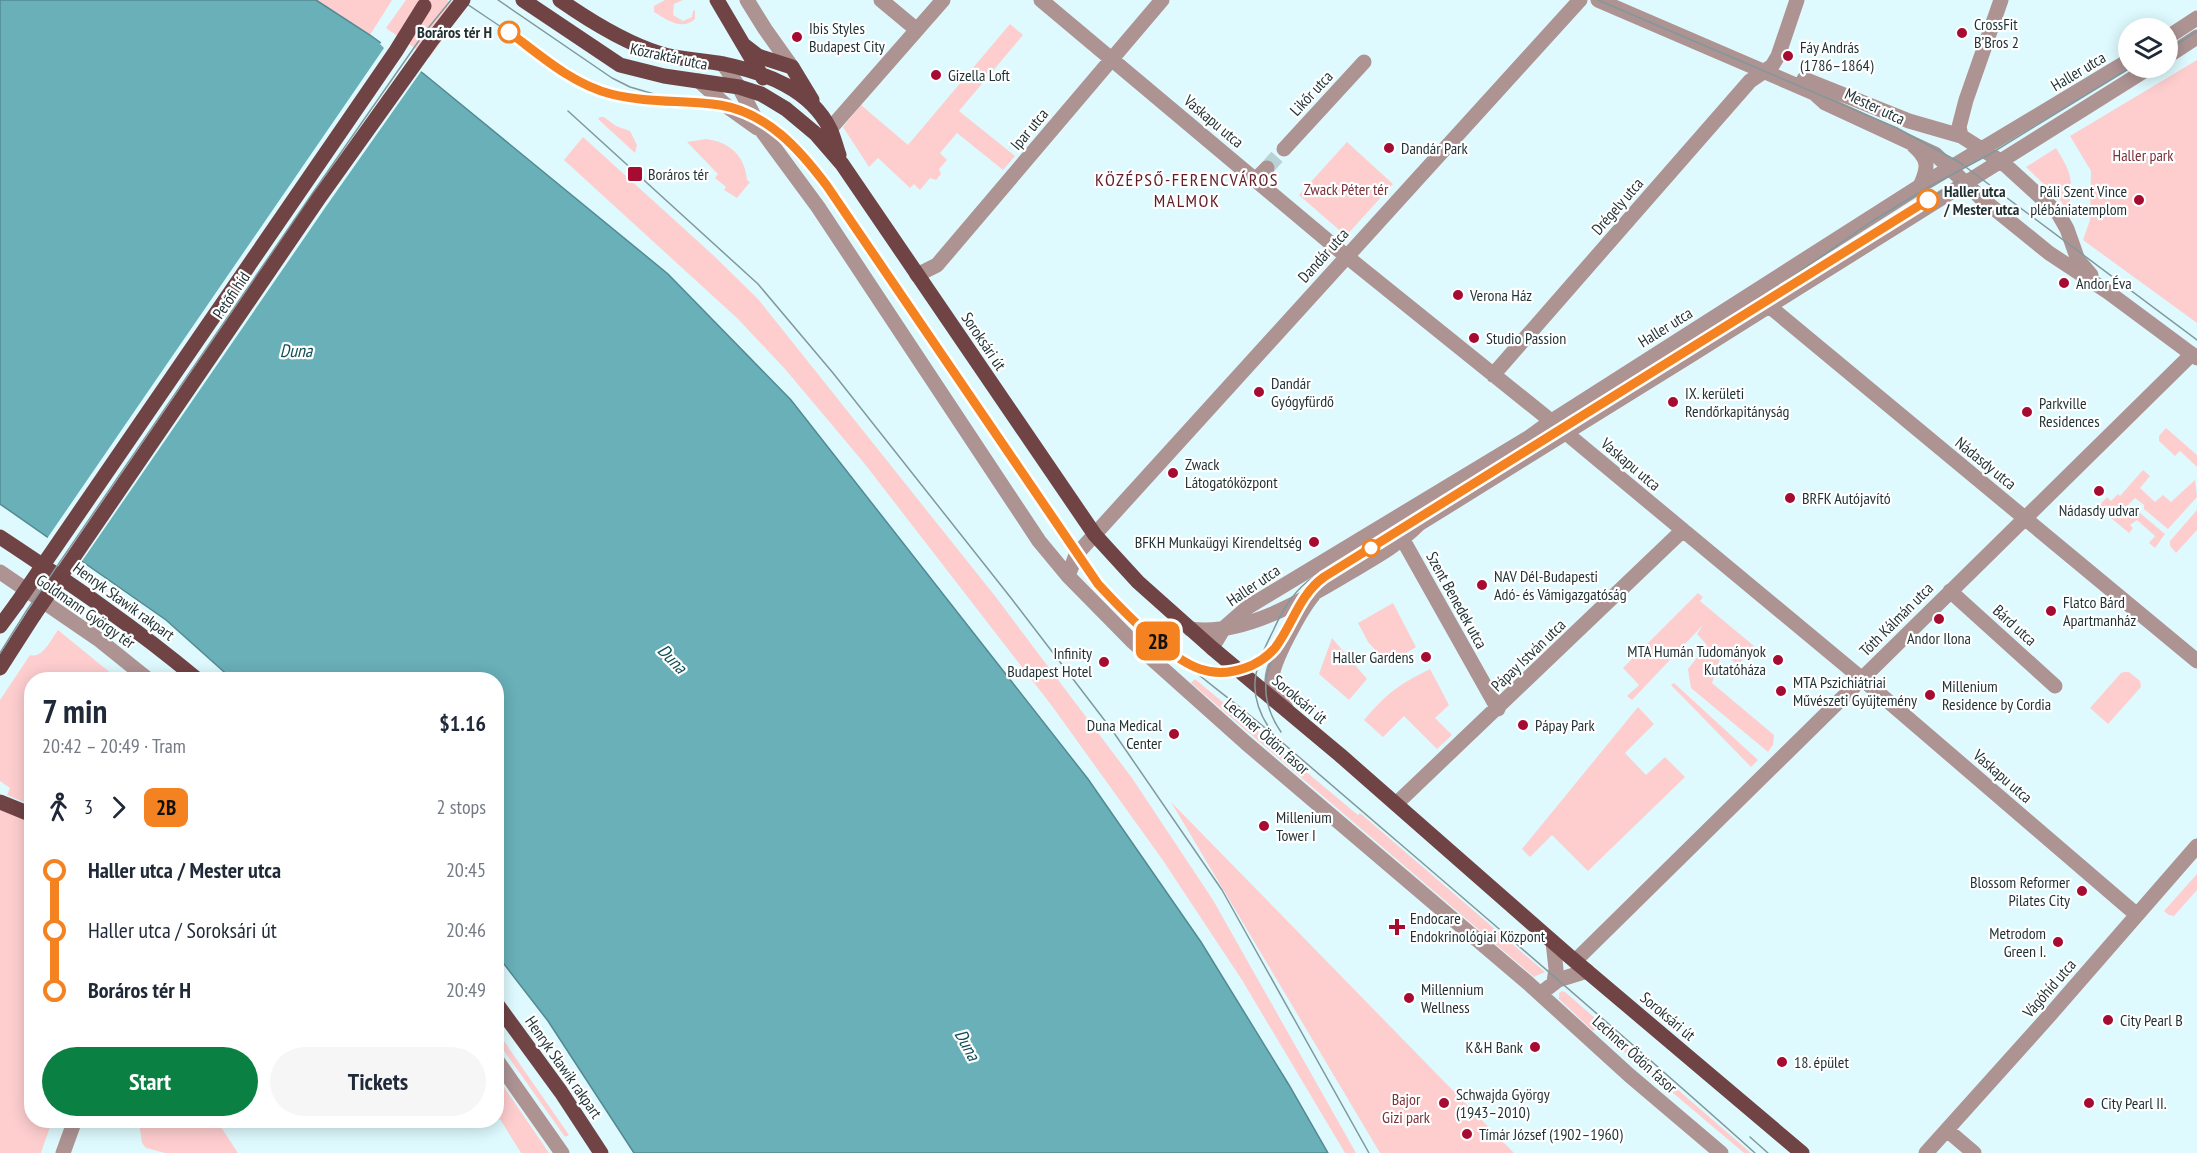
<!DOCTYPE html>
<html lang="en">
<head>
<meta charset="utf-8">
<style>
  :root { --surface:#fff; --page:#f6f6f7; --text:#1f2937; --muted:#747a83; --accent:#0b8043 }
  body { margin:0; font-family:"PT Sans Narrow",sans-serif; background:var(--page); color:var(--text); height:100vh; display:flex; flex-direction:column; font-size:22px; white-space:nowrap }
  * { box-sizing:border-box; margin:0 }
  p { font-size:20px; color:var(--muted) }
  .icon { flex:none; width:33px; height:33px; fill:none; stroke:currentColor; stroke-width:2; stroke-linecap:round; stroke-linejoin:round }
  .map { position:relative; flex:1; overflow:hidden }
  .panel { position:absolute; left:24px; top:672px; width:480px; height:456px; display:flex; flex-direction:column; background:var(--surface); border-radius:24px; box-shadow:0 3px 15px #0003 }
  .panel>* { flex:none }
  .badge { padding:0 12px; border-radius:9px; font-size:21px; line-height:39px }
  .tools { position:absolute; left:2118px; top:18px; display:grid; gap:12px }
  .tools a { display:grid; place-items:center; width:60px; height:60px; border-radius:50%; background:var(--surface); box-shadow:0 3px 15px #0003; font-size:30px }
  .map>.badge { position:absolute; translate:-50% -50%; box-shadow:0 0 0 3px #fff }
  .legs { display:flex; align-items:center; gap:9px; height:66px; padding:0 18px; font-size:20px }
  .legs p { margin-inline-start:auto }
  .overview { display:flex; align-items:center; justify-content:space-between; height:102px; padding:0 18px }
  h1 { font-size:33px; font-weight:700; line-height:45px }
  .cta { display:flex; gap:12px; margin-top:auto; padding:12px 18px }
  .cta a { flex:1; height:69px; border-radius:36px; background:var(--accent); color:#fff; font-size:24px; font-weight:700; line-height:69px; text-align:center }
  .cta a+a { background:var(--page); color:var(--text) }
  ul { padding:0 18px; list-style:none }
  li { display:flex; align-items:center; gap:21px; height:60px; font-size:22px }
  li i { display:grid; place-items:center; width:9px; height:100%; margin:0 8px; background:currentColor }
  li i::after { content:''; width:15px; height:15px; margin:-8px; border:4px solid; border-radius:50%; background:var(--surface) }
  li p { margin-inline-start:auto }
  li:first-child i { background:linear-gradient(#0000 50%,currentColor 0) }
  li:last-child i { background:linear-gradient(currentColor 50%,#0000 0) }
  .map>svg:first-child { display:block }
</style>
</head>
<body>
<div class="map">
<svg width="2197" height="1153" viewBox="0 0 2197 1153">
  <rect width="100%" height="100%" fill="#defafe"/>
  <!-- green -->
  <path fill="#fececf" d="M 316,0 L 392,0 L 370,35 Z
    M 406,0 L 447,0 L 463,11 L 429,58 L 386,28 Z
    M 665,0 L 683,0 L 674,4 L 673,15 L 683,21 L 692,17 L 693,11 L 695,10 L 695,19 C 682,31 667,20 654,12 L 654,6 Z
    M 1010,24 L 1023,35 L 959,111 L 1015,156 L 1003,170 L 957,133 L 940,153 L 947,160 L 939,169 L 941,174 L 936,180 L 930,178 L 920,190 L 914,184 L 910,188 L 878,158 L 869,167 L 843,127 L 861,105 L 908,145 Z
    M 2197,60 L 2197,323 L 2083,240 L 2090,220 L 2091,171 L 2070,136 Z
    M 600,117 L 604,117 L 616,126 L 630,131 L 637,145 L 635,153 L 598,119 Z
    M 583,137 L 713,255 L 758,299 L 995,596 L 1132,778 L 1213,900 L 1356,1153 L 1345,1153 L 1242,980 L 1162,859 L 1052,706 L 864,463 L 785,369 L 738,319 L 564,160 Z
    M 706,139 C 730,142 745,156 747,180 L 750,182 L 737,198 L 724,190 L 726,187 L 715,178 L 718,174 L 687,142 Z
    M 1347,142 L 1393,184 L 1346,236 L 1299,195 Z
    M 2056,148 C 2074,177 2073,181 2068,214 L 2061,201 L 2026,167 Z
    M 2166,428 L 2197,455 L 2197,467 L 2180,451 L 2175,456 L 2159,441 L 2159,436 Z
    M 2143,470 L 2150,476 L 2140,488 L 2155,502 L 2163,495 L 2171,502 L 2195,480 L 2197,497 L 2168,529 L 2144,509 L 2144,505 L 2135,498 L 2127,506 L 2127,509 L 2134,515 L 2140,513 L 2165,534 L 2155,548 L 2149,543 L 2155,536 L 2137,520 L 2130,525 L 2133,528 L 2129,533 L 2098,507 L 2107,497 L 2111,501 L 2118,494 L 2120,496 Z
    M 2197,510 L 2197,530 L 2176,553 L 2170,546 L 2170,541 Z
    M 1698,593 L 1703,597 L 1700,601 L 1754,646 L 1738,665 L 1722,652 L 1712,683 L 1774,735 L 1773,745 L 1768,752 L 1691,688 L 1688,669 L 1707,645 L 1697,634 L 1703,625 L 1632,700 L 1627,696 L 1639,685 L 1623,668 Z
    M 1393,603 L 1416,647 L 1388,664 L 1368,642 L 1358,623 Z
    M 58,630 L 118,679 L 32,680 L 31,803 L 24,802 L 7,795 L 10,788 L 0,781 L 0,700 L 30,655 C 43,659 51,639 58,630 Z
    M 1332,638 L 1367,679 L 1349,700 L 1319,674 Z
    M 1430,669 L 1449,705 L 1435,718 L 1452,735 L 1437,749 L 1404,716 L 1383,737 L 1364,720 C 1387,693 1398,685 1430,669 Z
    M 2124,672 L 2129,672 L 2140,681 L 2141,687 L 2108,724 L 2090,708 L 2121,673 Z
    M 1195,679 L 1358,815 L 1360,813 L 1545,972 L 1534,977 L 1191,683 Z
    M 1674,683 L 1758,760 L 1751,767 L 1671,685 Z
    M 1638,707 L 1654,724 L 1625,753 L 1646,775 L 1665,757 L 1685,777 L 1588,871 L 1552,835 L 1530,857 L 1522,849 Z
    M 0,802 L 31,815 L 32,1120 L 52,1121 L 41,1153 L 0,1153 Z
    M 1171,802 L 1514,1153 L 1380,1153 Z
    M 2197,874 L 2197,890 L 2174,916 L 2169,915 L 2164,911 Z
    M 1562,991 L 1565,992 L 1751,1153 L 1744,1153 L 1596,1028 L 1593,1031 L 1559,999 L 1559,993 Z
    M 497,1031 L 569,1135 L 565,1137 L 497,1041 Z
    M 497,1077 L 549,1153 L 521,1153 L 500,1119 L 497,1120 Z
    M 135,1121 L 217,1121 L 238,1153 L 165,1153 L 146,1148 L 142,1143 L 140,1129 Z"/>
  <!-- water -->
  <path fill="#69b0b9" stroke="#538a91" stroke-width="1.5" d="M 0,0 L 316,0 L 370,35 L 424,74 L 668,274 L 791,400 L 1088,779 L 1201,942 L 1289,1085 L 1328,1153 L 634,1153 L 548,1021 L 497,955 L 496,680 L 232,679 L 166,620 L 0,504 Z"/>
  <!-- pier -->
  <path fill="#defafe" d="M 383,40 L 427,72 L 422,70 L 327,205 L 80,564 L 46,540 L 384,48 L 380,44 Z"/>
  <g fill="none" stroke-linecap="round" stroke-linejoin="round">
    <!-- minor-tunnel -->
    <path stroke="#b8d2d6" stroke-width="15" stroke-dasharray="15 8" stroke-linecap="butt" d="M 1267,168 L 1284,149"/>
    <!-- minor -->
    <path stroke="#ae9393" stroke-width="15" d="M 747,0 L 765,29 L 792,67
      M 881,0 L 917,30
      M 1041,0 L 1346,256 L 1566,433 L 1861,678 L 2137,915
      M 1598,0 L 1814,93 L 1825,103 L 1935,154 L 1981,198 L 2049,253 L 2108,292 L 2197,358
      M 2168,37 L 2197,18
      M 2168,56 L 2197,37
      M 723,64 L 739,87 L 762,131 L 818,207 L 1039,541 L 1068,576 L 1133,642 L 1246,743 L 1528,983 L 1629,1075 L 1721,1153
      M 1804,79 L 1909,121 L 1961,136 L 2002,162 L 2058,213 L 2067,229 L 2078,260 L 2091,275
      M 699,81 L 729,108 L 757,128
      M 830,129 L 943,0
      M 1961,136 L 1959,127 L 1966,100 L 2001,0
      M 1913,145 C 1929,159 1929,167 1920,186
      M 1284,149 L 1364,62
      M 1255,180 L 1267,168
      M 917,275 L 937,265 L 1162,0
      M 1763,301 L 2197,661
      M 1493,375 L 1750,81 L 1772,66 L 1778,56 L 1797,0
      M 1403,540 L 1498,709
      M 0,572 L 98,639 L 149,680
      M 1068,576 L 1076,555 L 1580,0
      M 1950,591 L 2055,686
      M 1190,629 C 1244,637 1307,598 1352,571 C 1376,557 1398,545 1419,524 C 1663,373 1906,221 2149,68
      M 1212,648 L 1224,628 L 1248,607 L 1528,438 L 1550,422 L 1920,186 L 2128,61
      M 1286,708 C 1281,701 1274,692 1272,683 C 1269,666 1302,608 1314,594
      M 1396,804 L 1683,530
      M 1553,942 L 1556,969 L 1554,982
      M 1575,961 L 2192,354
      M 1540,994 L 1558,980 L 1587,971
      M 496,1059 L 562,1153
      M 1947,1130 L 1974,1153
      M 63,1153 L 75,1120
      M 1926,1153 L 2049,1016 L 2197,846"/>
    <!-- major -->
    <path stroke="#704345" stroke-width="15" d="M 523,0 L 620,65 L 664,76 L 739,87 L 761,94 L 786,109 L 816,134 L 842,164 L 1095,535 L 1138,582 L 1212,648 L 1340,755 L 1569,956 L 1802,1153
      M 560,0 C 590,21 626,43 661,54 C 682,60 703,60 724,64 C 766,73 810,89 830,129 C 834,137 836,147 839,155
      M 717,0 L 763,78
      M 745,46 L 758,56 L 792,67 L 812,100
      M 0,537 C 68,582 135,627 198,680
      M 0,626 L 17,603
      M 0,668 L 34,615
      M 0,802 L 32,815
      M 496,1003 L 561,1092 L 601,1153"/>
    <!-- tram -->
    <path stroke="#81989c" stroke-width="1.5" d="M 461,0 C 477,11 494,22 510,33 C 539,54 566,77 599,89 C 638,104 680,99 721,106 C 768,114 800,150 827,186 L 1076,555 C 1129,630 1209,679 1277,738 C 1437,876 1598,1012 1755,1153
      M 498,0 L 612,78 L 630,87 L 654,94
      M 1598,0 L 1897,128 L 1959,162 L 2197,340
      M 2168,50 L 2197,31
      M 568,111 L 758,284 L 833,373 L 1011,598 L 1112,730 L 1222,890 L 1369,1153
      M 1948,190 L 1970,187 L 1992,191
      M 1806,276 L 1958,181
      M 0,653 L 27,610 L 312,194 L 425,32 L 451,0
      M 1194,666 C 1216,675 1241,674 1260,661
      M 1269,728 C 1245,691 1255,667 1273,631 C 1282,611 1291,595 1308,581 L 1760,299 L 1871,222 L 1925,189 L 1990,154 L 2130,68
      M 1281,732 C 1253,691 1268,663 1289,624 C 1297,609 1304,594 1317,582
      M 1750,1137 L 1768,1153"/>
    <!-- major-bridge -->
    <path stroke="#704345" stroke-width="15" d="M 17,603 L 396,51 L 424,6
      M 34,615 L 319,198 L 432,40 L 463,0"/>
  </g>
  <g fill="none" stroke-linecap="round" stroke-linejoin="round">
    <defs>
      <path id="line-1" d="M 509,32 C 540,55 572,84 611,94 C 647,103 684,100 720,105 C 768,113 800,150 827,186 L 1098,584 C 1121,609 1168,658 1200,669 C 1215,674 1231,673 1245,668 C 1257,664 1267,657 1275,648 C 1293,624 1299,595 1324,577 L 1928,200"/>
    </defs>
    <!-- line-1 casing -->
    <use href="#line-1" stroke="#fff" stroke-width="14"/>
    <!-- line-1 -->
    <use href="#line-1" stroke="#f58220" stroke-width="9"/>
  </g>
  <!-- markers -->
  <g fill="#fff" stroke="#f58220" stroke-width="3">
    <circle cx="509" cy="32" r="10"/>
    <circle cx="1928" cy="200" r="10"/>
    <circle cx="1371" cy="548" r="8"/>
  </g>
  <g fill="#a60b32" stroke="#fff" stroke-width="2">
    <circle cx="1962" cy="33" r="6"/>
    <circle cx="797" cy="37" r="6"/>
    <circle cx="1788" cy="56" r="6"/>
    <circle cx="936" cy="75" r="6"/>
    <circle cx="1389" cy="148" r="6"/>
    <rect x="627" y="166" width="16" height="16" rx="3"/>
    <circle cx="2139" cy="200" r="6"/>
    <circle cx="2064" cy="283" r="6"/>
    <circle cx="1458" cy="295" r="6"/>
    <circle cx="1474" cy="338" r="6"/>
    <circle cx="1259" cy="392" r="6"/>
    <circle cx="1673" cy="402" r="6"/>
    <circle cx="2027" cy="412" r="6"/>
    <circle cx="1173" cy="473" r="6"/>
    <circle cx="2099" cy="491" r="6"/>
    <circle cx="1790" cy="498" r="6"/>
    <circle cx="1314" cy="542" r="6"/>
    <circle cx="1482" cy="585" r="6"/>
    <circle cx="2051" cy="611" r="6"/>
    <circle cx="1939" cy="619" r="6"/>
    <circle cx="1426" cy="657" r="6"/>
    <circle cx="1778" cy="660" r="6"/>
    <circle cx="1104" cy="662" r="6"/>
    <circle cx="1781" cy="691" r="6"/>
    <circle cx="1930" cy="695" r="6"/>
    <circle cx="1523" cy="725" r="6"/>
    <circle cx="1174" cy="734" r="6"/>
    <circle cx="1264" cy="826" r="6"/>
    <circle cx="2082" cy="891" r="6"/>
    <path d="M1394 918h6v6h6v6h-6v6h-6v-6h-6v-6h6z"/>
    <circle cx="2058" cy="942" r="6"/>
    <circle cx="1409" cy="998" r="6"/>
    <circle cx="2108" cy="1020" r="6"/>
    <circle cx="1535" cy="1047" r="6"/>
    <circle cx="1782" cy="1062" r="6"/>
    <circle cx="1444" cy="1103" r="6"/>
    <circle cx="2089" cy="1103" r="6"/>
    <circle cx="1467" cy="1134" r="6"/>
  </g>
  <g text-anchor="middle" stroke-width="4.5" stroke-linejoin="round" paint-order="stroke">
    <!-- poi labels -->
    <g font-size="16" fill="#1f3134" stroke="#fff" text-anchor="start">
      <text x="1974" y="30">CrossFit<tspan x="1974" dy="18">B’Bros 2</tspan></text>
      <text x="809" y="34">Ibis Styles<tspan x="809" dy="18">Budapest City</tspan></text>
      <text x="1800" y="53">Fáy András<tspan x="1800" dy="18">(1786–1864)</tspan></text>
      <text x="948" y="81">Gizella Loft</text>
      <text x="1401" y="154">Dandár Park</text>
      <text x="648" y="180">Boráros tér</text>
      <text x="2127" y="197" text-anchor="end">Páli Szent Vince<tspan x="2127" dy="18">plébániatemplom</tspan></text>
      <text x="2076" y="289">Andor Éva</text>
      <text x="1470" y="301">Verona Ház</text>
      <text x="1486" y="344">Studio Passion</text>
      <text x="1271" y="389">Dandár<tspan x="1271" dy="18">Gyógyfürdő</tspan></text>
      <text x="1685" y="399">IX. kerületi<tspan x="1685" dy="18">Rendőrkapitányság</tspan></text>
      <text x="2039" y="409">Parkville<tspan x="2039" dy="18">Residences</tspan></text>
      <text x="1185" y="470">Zwack<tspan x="1185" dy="18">Látogatóközpont</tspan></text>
      <text x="1802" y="504">BRFK Autójavító</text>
      <text x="2099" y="516" text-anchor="middle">Nádasdy udvar</text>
      <text x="1302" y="548" text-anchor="end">BFKH Munkaügyi Kirendeltség</text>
      <text x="1494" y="582">NAV Dél-Budapesti<tspan x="1494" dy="18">Adó- és Vámigazgatóság</tspan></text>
      <text x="2063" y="608">Flatco Bárd<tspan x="2063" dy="18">Apartmanház</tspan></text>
      <text x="1939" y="644" text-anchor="middle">Andor Ilona</text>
      <text x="1766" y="657" text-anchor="end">MTA Humán Tudományok<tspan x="1766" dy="18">Kutatóháza</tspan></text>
      <text x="1092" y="659" text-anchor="end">Infinity<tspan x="1092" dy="18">Budapest Hotel</tspan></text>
      <text x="1414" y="663" text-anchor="end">Haller Gardens</text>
      <text x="1793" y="688">MTA Pszichiátriai<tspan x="1793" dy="18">Művészeti Gyűjtemény</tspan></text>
      <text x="1942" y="692">Millenium<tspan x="1942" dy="18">Residence by Cordia</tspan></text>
      <text x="1162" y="731" text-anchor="end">Duna Medical<tspan x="1162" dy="18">Center</tspan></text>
      <text x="1535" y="731">Pápay Park</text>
      <text x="1276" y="823">Millenium<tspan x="1276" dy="18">Tower I</tspan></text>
      <text x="2070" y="888" text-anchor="end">Blossom Reformer<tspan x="2070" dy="18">Pilates City</tspan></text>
      <text x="1410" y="924">Endocare<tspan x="1410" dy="18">Endokrinológiai Központ</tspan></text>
      <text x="2046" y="939" text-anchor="end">Metrodom<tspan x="2046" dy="18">Green I.</tspan></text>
      <text x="1421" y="995">Millennium<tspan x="1421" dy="18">Wellness</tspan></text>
      <text x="2120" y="1026">City Pearl B</text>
      <text x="1523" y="1053" text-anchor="end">K&amp;H Bank</text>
      <text x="1794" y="1068">18. épület</text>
      <text x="1456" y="1100">Schwajda György<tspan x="1456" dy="18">(1943–2010)</tspan></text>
      <text x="2101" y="1109">City Pearl II.</text>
      <text x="1479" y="1140">Tímár József (1902–1960)</text>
    </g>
    <!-- stop labels -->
    <g font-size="16" font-weight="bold" fill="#1f3134" stroke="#fff" text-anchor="end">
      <text x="492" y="38">Boráros tér H</text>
      <text x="1944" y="197" text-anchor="start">Haller utca<tspan x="1944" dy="18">/ Mester utca</tspan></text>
    </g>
    <!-- street labels -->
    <g font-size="16" fill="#1f3134" stroke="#fff">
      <text transform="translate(669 56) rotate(12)" y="6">Közraktár utca</text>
      <text transform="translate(2078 71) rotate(-31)" y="6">Haller utca</text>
      <text transform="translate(1311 93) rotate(-47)" y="6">Likőr utca</text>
      <text transform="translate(1875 106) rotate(25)" y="6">Mester utca</text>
      <text transform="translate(1214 121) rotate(40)" y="6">Vaskapu utca</text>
      <text transform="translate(1029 129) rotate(-50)" y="6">Ipar utca</text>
      <text transform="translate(1617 206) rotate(-49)" y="6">Drégely utca</text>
      <text transform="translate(1323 255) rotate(-48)" y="6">Dandár utca</text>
      <text transform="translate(231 295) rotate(-56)" y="6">Petőfi híd</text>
      <text transform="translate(1665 327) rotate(-32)" y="6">Haller utca</text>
      <text transform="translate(984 341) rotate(56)" y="6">Soroksári út</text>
      <text transform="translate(1986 463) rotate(39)" y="6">Nádasdy utca</text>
      <text transform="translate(1631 464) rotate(40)" y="6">Vaskapu utca</text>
      <text transform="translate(1253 585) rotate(-34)" y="6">Haller utca</text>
      <text transform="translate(1457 600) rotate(61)" y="6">Szent Benedek utca</text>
      <text transform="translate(124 601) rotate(36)" y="6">Henryk Sławik rakpart</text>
      <text transform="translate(86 611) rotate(35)" y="6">Goldmann György tér</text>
      <text transform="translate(1896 619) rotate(-45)" y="6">Tóth Kálmán utca</text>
      <text transform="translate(2015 625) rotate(42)" y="6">Bárd utca</text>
      <text transform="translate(1528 655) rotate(-44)" y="6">Pápay István utca</text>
      <text transform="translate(1300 699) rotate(40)" y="6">Soroksári út</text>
      <text transform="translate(1267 736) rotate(41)" y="6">Lechner Ödön fasor</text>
      <text transform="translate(2003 776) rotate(41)" y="6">Vaskapu utca</text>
      <text transform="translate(2049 988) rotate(-49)" y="6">Vágóhíd utca</text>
      <text transform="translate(1668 1016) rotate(40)" y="6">Soroksári út</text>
      <text transform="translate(1635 1054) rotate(42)" y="6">Lechner Ödön fasor</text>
      <text transform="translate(564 1067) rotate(55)" y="6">Henryk Sławik rakpart</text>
    </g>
    <!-- park labels -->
    <g font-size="16" fill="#7a3138" stroke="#fff">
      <text x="2143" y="161">Haller park</text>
      <text x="1346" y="195">Zwack Péter tér</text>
      <text x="1406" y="1105">Bajor<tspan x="1406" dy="18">Gizi park</tspan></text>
    </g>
    <!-- neighbourhood labels -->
    <g font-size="18" letter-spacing="1.5" fill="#631d26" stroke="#fff">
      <text x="1187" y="186">KÖZÉPSŐ-FERENCVÁROS<tspan x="1187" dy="21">MALMOK</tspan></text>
    </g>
    <!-- water labels -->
    <g font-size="18" font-style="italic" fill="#0f4f56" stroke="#fff">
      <text x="296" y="357">Duna</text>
      <text transform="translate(672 659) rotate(46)" y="6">Duna</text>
      <text transform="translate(967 1045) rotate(61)" y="6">Duna</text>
    </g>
  </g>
</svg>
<div class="tools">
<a><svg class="icon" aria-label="layers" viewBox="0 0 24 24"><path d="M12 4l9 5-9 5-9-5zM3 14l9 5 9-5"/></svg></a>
</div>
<b class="badge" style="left:1158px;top:641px;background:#f58220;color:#111">2B</b>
<section class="panel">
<div class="overview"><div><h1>7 min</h1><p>20:42 – 20:49 · Tram</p></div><b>$1.16</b></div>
<div class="legs"><svg class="icon" aria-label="walk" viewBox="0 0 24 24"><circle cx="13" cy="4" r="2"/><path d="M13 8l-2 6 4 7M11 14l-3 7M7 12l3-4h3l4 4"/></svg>3<svg class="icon" aria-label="forward" viewBox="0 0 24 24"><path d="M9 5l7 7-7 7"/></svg><b class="badge" style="background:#f58220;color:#111">2B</b><p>2 stops</p></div>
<ul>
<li><i style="color:#f58220"></i><b>Haller utca / Mester utca</b><p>20:45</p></li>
<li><i style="color:#f58220"></i><span>Haller utca / Soroksári út</span><p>20:46</p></li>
<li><i style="color:#f58220"></i><b>Boráros tér H</b><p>20:49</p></li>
</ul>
<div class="cta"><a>Start</a><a>Tickets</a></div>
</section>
</div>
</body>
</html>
